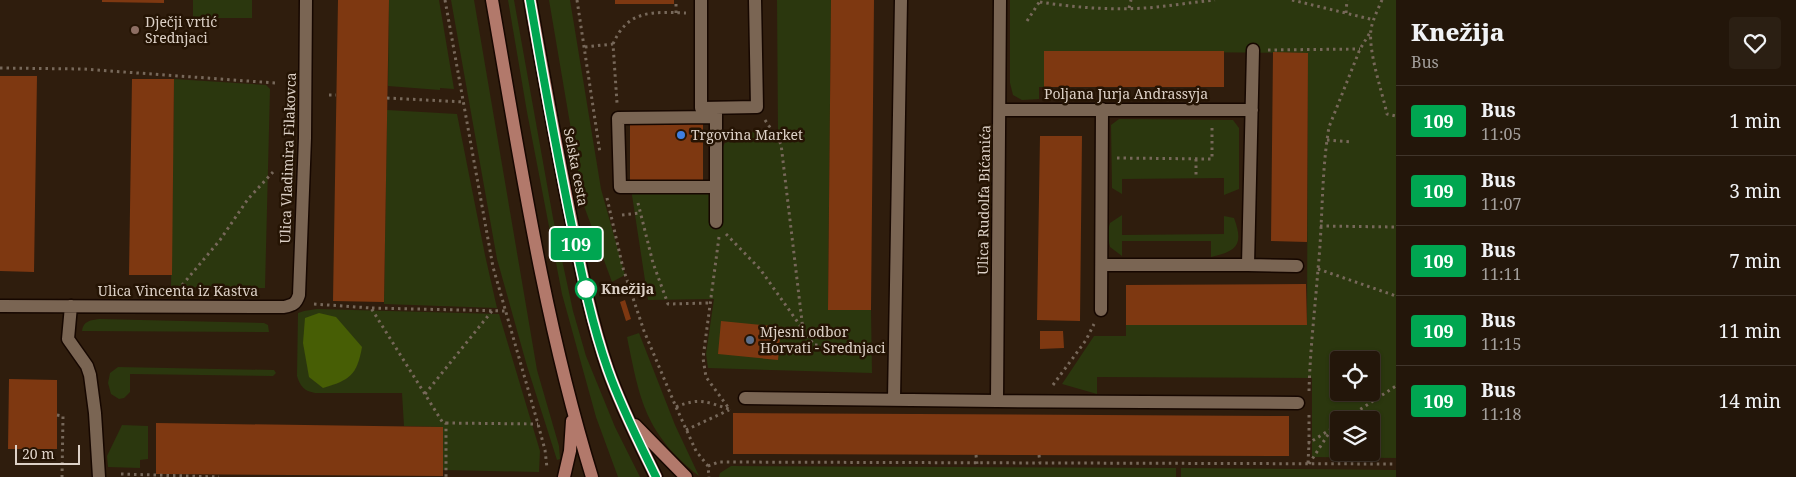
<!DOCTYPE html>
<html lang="en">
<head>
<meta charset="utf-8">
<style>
  :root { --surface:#23160a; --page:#2b1f13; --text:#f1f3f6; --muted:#a39f9c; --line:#40352b }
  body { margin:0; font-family:"Noto Serif",serif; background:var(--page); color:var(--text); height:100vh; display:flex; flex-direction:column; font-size:19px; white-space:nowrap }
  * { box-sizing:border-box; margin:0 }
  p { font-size:16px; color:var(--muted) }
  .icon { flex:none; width:28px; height:28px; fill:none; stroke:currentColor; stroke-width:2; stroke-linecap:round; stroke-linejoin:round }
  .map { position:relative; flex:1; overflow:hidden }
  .panel { display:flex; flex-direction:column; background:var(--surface); width:400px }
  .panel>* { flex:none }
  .badge { padding:0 10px; border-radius:4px; font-size:18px; line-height:32px }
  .tools { position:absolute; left:1330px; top:351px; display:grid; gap:10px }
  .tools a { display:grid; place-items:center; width:50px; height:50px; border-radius:5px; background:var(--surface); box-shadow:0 1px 4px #0004,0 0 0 1px var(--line); font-size:25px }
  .scale { position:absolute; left:15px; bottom:12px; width:65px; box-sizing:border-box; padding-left:5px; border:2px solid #ddd1c7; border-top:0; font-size:14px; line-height:18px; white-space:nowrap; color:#ddd1c7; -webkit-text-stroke:4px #251404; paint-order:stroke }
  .map>.badge { position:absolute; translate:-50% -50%; box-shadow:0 0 0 2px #fff }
  .round { display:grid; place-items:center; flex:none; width:52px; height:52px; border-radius:5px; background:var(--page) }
  .head { display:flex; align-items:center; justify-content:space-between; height:85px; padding:0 15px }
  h1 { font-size:24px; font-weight:800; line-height:38px }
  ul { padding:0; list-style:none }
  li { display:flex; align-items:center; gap:15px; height:70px; padding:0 15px; border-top:1px solid var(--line) }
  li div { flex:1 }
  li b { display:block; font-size:19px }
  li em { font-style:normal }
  li .badge { min-width:55px; font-weight:700; text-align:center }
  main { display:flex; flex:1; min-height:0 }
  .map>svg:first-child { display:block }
</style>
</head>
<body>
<main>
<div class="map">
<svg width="1396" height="477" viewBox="0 0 1396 477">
  <rect width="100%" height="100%" fill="#2f1d0d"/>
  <!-- green -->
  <path fill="#2b370e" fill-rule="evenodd" d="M 193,0 L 252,0 L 252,18 L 193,18 Z
    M 389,0 L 439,0 L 454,89 L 440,88 L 440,90 L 388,86 Z
    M 451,0 L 474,0 L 537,370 L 559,446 L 560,459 L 557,460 L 527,366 L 497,259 Z
    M 508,0 L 514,0 L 553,218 L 573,311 L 586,356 L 615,427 L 640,477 L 618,477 L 596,417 L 562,294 L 527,112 Z
    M 549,0 L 570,0 L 601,189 L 625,275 L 612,282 L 584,206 Z
    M 777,0 L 831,0 L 828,310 L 871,310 L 872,373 L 708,368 L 706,354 L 714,299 L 648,300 L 630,182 L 703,182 L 723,180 C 723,170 720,156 723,147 C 730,127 761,133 778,133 Z
    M 1010,0 L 1396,0 L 1396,458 L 1312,457 L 1312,378 L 1097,377 L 1097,394 L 1062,384 L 1094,336 L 1126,336 L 1126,325 L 1307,325 L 1308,53 L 1044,51 L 1044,87 L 1039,87 L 1039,99 L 1022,100 L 1013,95 L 1010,83 ZM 1339,360 L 1371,360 L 1371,392 L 1339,392 ZM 1339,420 L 1371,420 L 1371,452 L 1339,452 Z
    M 174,79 L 266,85 L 270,89 L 265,288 L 171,287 Z
    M 387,110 L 457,114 L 485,255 L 497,308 L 384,304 Z
    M 1119,119 L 1233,120 L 1239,128 L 1239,189 L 1224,195 L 1224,178 L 1122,179 L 1122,194 L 1112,188 L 1111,125 Z
    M 1122,215 L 1122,235 L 1224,234 L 1224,216 L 1234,218 C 1244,245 1237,251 1211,257 L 1211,241 L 1122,241 L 1122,256 L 1110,247 L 1107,234 L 1110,223 Z
    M 317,309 L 499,314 L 540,451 L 539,472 L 443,470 L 443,427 L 404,426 L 402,393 L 315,393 C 304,391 300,386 297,376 L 298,313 L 304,311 Z
    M 99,319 L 264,323 L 268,325 L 269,332 L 82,331 C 83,321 91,320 99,319 Z
    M 639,333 L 675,425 L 699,476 C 645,433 640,401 627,337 Z
    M 118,367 L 274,370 L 276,373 L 273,376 L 130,374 L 130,392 L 124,398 L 119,399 L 111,394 L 108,383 L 110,373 Z
    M 122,425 L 148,426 L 148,459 L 140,460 L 140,468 L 108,467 L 107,456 Z
    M 731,466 L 1176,468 L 1176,477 L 719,477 L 720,473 Z
    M 1181,468 L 1396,470 L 1396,477 L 1181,477 Z"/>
  <!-- forest -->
  <path fill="#475e05" d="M 319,313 L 336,317 L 362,347 C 357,375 350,380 323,388 L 309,377 L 303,343 L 305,318 Z"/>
  <!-- building -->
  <path fill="#7e3811" d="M 102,0 L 164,0 L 164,3 L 102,2 Z
    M 338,0 L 389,0 L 384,302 L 333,301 Z
    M 615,0 L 674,0 L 674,4 L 615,4 Z
    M 831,0 L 874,0 L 871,310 L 828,310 Z
    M 1044,51 L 1224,51 L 1224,87 L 1044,87 Z
    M 1273,52 L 1308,53 L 1307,242 L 1271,241 Z
    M 0,76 L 37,76 L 34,272 L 0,271 Z
    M 132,79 L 174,79 L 172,275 L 129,275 Z
    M 630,123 L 703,123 L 703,182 L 630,182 Z
    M 1040,136 L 1082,136 L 1080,321 L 1037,320 Z
    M 1306,284 L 1307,325 L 1126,325 L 1126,285 Z
    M 625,300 L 631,319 L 626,321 L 620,302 Z
    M 721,321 L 781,327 L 778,360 L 718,354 Z
    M 1040,331 L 1063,331 L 1064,348 L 1040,349 Z
    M 9,379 L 57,380 L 57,449 L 8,449 Z
    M 733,413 L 1289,416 L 1289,456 L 733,454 Z
    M 156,423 L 443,427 L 443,476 L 156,474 Z"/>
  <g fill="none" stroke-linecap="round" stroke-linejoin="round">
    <defs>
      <path id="minor" d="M 701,0 L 701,108 L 757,107 L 755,0
        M 1000,110 L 1252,110
        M 715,187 L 620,187 L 618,118 L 716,117
        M 716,222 L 716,110
        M 1102,265 L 1248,265 L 1253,50
        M 1248,265 L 1297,266
        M 0,306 L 284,307 C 293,305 296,304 299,295 L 305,138 L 306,0
        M 71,306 L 68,339 L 87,366 L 90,375 L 95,413 L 99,477
        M 1101,310 L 1102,109
        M 745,398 L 997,401 L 1000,0
        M 894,399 L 901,0
        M 997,401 L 1298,403"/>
      <path id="major" d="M 492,0 C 520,160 544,321 592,477
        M 530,0 C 543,73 556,147 571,219 C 581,270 591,321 608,370 C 621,407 639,442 656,477
        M 635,425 L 686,477
        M 564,477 L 570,451 L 572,421"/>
    </defs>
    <!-- minor casing -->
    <use href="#minor" stroke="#160700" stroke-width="15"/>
    <!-- major casing -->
    <use href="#major" stroke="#160700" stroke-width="15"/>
    <!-- path -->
    <path stroke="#77685a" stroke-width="3" stroke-dasharray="2.5 4" stroke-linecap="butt" d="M 445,0 L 493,267 L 538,424 L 545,450 L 547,468
      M 577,0 L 600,153
      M 1292,0 L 1374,20
      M 1382,0 C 1378,9 1373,19 1371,29 C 1368,52 1382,91 1387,114 L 1396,116
      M 1040,2 C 1077,8 1119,11 1157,7 C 1176,5 1195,2 1215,0
      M 1129,8 L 1131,0
      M 676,13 L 676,0
      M 1346,13 L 1347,0
      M 1027,21 L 1040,1
      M 613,44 C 628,9 653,12 686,13
      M 585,47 L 613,44 L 617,103
      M 1268,50 L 1360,49
      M 0,68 L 83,69 L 275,83
      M 329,95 L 336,95
      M 387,98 L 464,102
      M 765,120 L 781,144 L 803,330
      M 1327,140 L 1352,142
      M 1117,158 L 1212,159 L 1212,125
      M 1196,159 L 1196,178
      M 607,198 L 623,268 L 644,331 L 676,407 L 696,451 L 708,466 L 709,477
      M 638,203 L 653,263 L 668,304 L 710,303
      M 622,215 L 640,213
      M 1320,226 L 1396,227
      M 726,234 L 760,269 L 814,345 L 879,346
      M 719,237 L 703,358 L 706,377 L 730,410
      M 1318,269 L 1396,296
      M 178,290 L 220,240 L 248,199 L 273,172
      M 314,304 L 371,308 L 443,423 L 446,423 L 446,477
      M 372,308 L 505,311
      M 1053,385 L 1086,340 L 1094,324
      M 1309,391 C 1310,350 1315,309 1318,269 C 1323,221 1321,174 1329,127 L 1360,49 L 1371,31
      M 425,394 L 492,311
      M 676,407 C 700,397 706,402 729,409
      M 57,415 L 63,416 L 62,477
      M 1309,415 L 1309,443 L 1339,424
      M 1344,420 L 1396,386
      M 446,423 L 538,424
      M 686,430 L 729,410
      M 976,455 L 977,464
      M 1039,455 L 1040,463
      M 1308,463 L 1309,443
      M 1309,464 L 1331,430
      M 708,466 L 719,462 L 1396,464
      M 121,474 L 219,477"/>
    <!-- minor -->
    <use href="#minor" stroke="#7a6553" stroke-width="12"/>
    <!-- major -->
    <use href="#major" stroke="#b2796b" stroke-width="12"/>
  </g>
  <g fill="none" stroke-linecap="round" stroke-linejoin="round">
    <defs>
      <path id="line" d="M 530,0 C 542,71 555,142 569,212 C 580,265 590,319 608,370 C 621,407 639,442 656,477"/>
    </defs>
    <!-- line casing -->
    <use href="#line" stroke="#fff" stroke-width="11"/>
    <!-- line -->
    <use href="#line" stroke="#00a651" stroke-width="8"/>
  </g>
  <!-- markers -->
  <circle fill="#8d6e63" stroke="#251404" stroke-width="2" cx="135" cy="30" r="5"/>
  <circle fill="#3f7fe0" stroke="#251404" stroke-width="2" cx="681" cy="135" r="5"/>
  <circle fill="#fff" stroke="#00a651" stroke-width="2.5" cx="586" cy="289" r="10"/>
  <circle fill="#5c6f8a" stroke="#251404" stroke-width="2" cx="750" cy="340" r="5"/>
  <g text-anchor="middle" stroke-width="5" stroke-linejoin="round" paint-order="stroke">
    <!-- poi labels -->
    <g font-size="14" fill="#ddd1c7" stroke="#251404" text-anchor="start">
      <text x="145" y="27">Dječji vrtić<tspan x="145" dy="16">Srednjaci</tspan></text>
      <text x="691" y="140">Trgovina Market</text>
      <text x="760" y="337">Mjesni odbor<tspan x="760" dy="16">Horvati - Srednjaci</tspan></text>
    </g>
    <!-- street labels -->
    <g font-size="14" fill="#ddd1c7" stroke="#251404">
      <text x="1126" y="99">Poljana Jurja Andrassyja</text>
      <text transform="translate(288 158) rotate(-88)" y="5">Ulica Vladimira Filakovca</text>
      <text transform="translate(576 167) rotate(79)" y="5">Selska cesta</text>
      <text transform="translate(984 200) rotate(-89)" y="5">Ulica Rudolfa Bićanića</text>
      <text x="178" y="296">Ulica Vincenta iz Kastva</text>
    </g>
    <!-- stop labels -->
    <g font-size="14" font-weight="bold" fill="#ddd1c7" stroke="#251404" text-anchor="start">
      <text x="601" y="294">Knežija</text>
    </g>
  </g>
</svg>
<div class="tools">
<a><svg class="icon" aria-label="locate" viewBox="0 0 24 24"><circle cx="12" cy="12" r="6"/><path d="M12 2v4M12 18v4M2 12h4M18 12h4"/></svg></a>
<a><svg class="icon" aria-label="layers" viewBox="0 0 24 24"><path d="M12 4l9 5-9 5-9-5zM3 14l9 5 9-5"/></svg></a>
</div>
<div class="scale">20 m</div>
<b class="badge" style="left:576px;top:244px;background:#00a651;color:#fff">109</b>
</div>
<section class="panel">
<div class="head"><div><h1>Knežija</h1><p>Bus</p></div><a class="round"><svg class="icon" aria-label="heart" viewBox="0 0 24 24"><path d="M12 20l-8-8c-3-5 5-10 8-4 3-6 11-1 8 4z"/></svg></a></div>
<ul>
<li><span class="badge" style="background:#00a651;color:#fff">109</span><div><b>Bus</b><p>11:05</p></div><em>1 min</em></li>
<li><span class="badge" style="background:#00a651;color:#fff">109</span><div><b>Bus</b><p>11:07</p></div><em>3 min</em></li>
<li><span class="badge" style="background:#00a651;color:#fff">109</span><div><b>Bus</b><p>11:11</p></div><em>7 min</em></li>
<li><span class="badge" style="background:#00a651;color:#fff">109</span><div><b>Bus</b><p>11:15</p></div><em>11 min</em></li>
<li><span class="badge" style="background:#00a651;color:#fff">109</span><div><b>Bus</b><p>11:18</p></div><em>14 min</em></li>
</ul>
</section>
</main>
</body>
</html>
